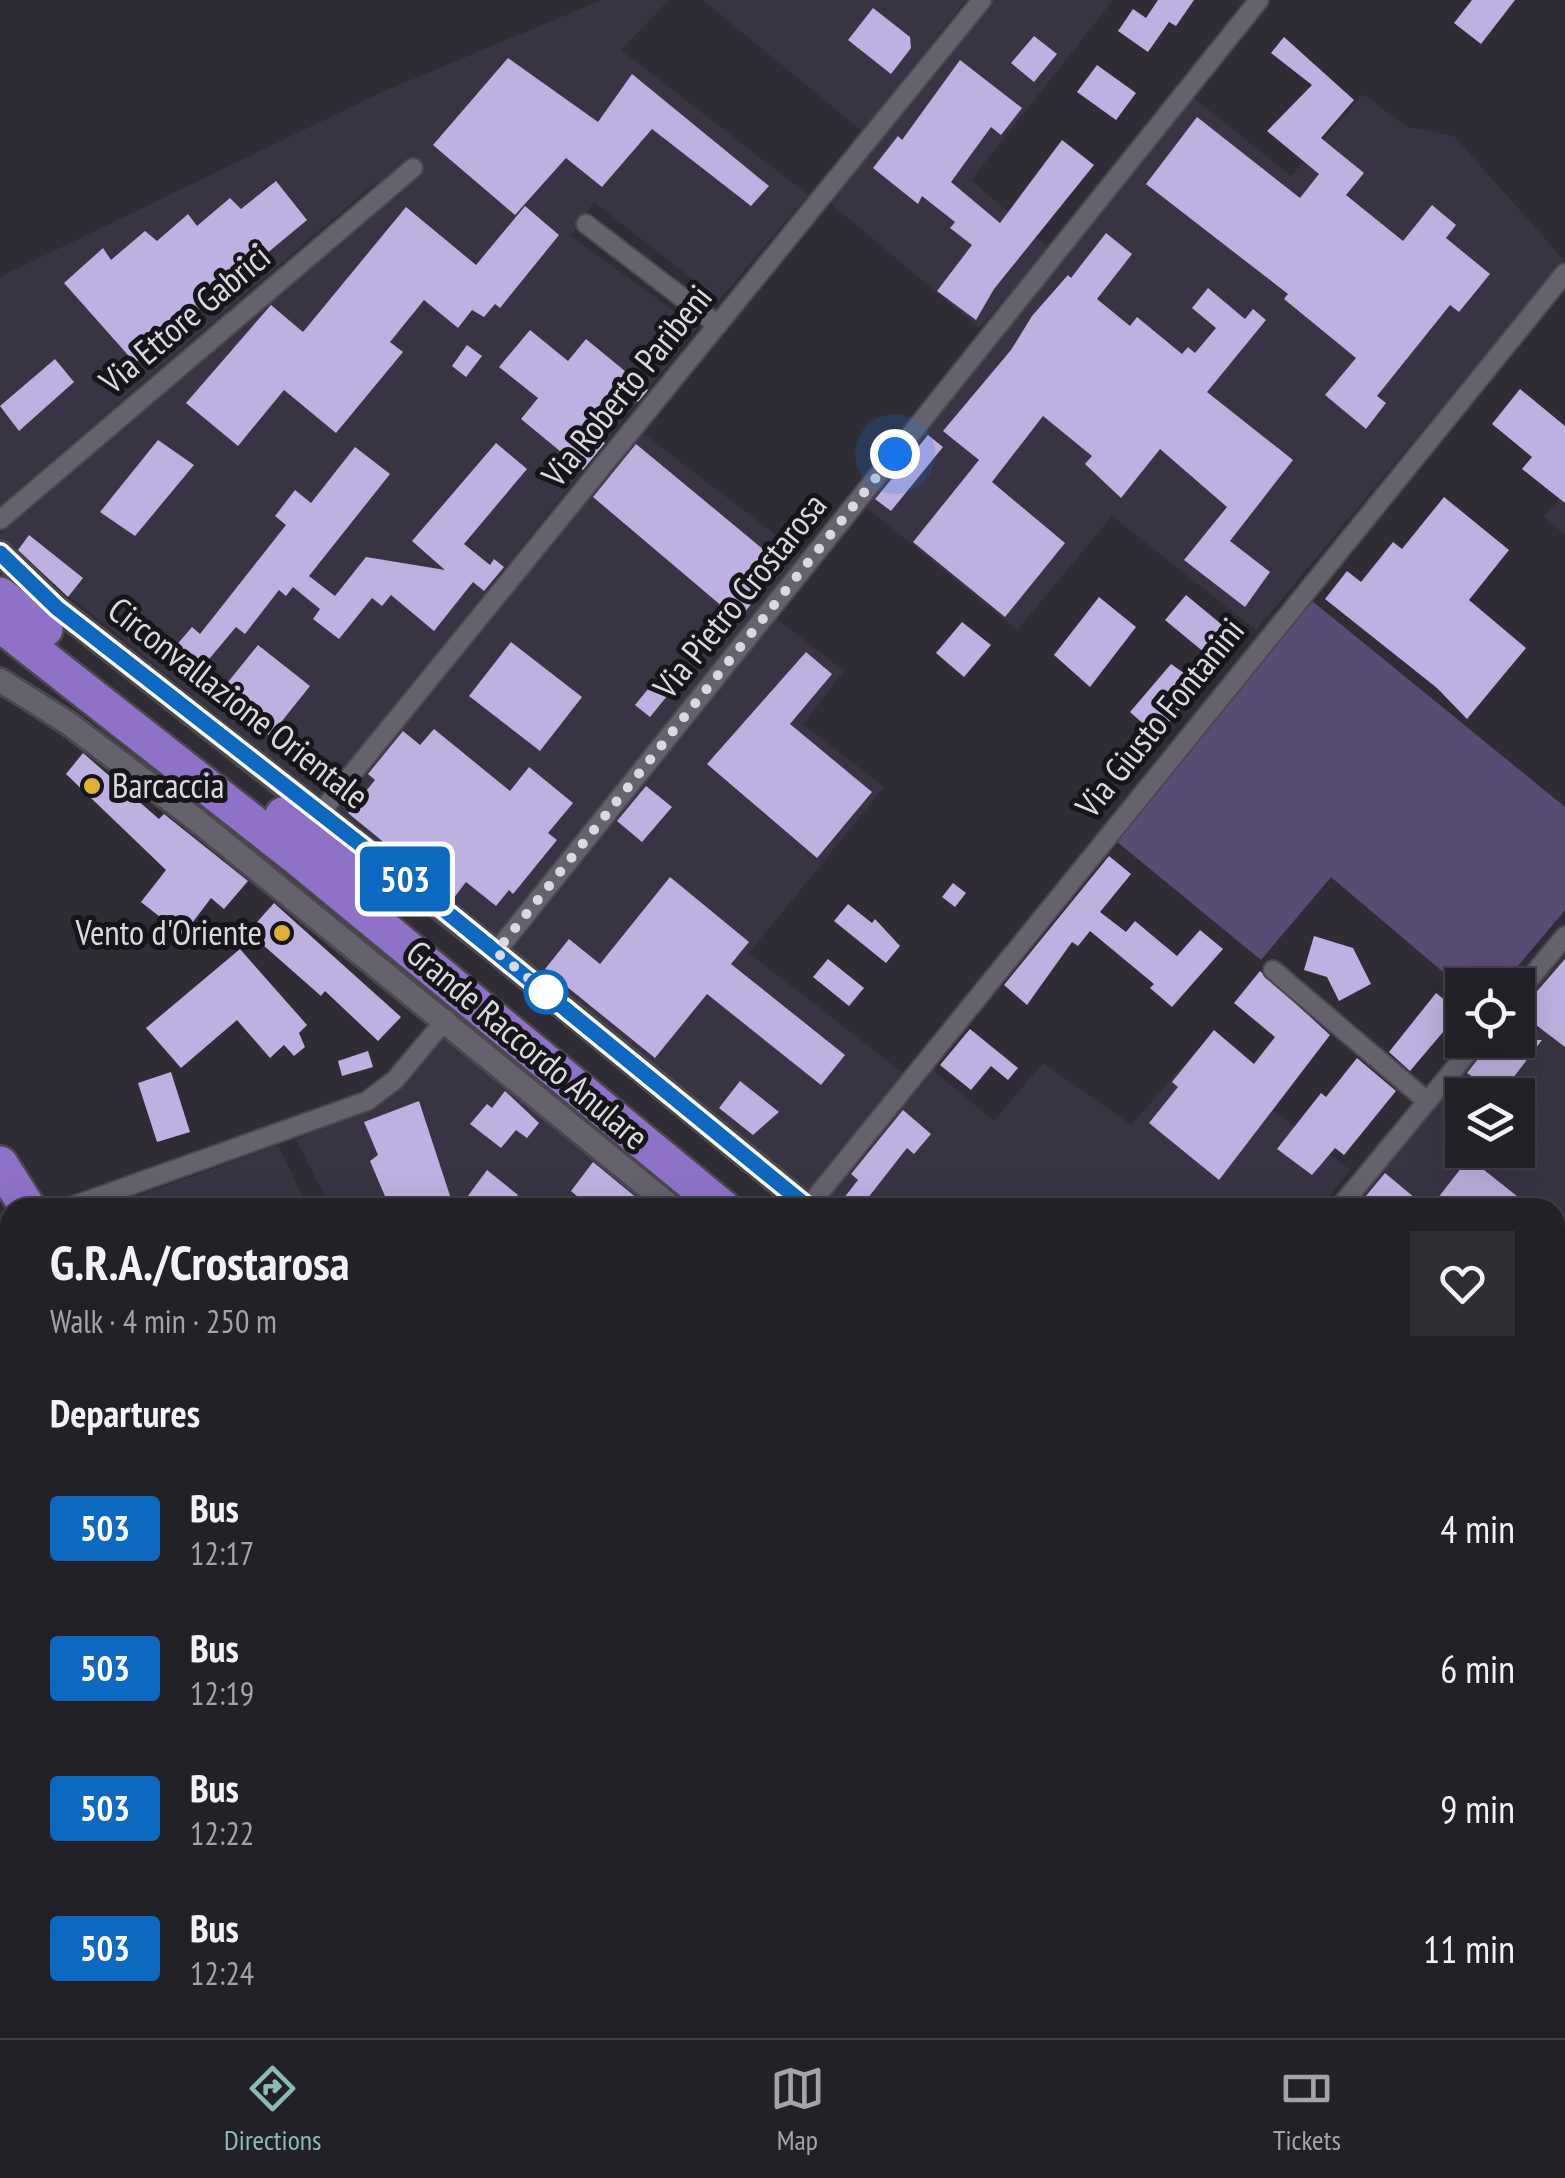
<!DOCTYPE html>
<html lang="en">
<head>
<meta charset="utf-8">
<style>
  :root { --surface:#232128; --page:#2f2e34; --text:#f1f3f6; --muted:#a3a3a8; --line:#403e45; --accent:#8bbbb9 }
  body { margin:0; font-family:"PT Sans Narrow",sans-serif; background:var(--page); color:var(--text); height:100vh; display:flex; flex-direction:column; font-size:38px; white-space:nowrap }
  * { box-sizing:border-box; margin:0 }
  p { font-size:32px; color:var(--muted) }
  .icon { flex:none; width:55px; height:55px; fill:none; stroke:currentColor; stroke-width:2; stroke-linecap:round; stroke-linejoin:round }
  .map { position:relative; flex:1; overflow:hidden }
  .sheet { position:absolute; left:0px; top:1198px; width:1565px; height:842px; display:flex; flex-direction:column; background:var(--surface); border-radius:30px 30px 0 0; box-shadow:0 10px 40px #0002,0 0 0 2px var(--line) }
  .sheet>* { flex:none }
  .badge { padding:0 20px; border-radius:8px; font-size:35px; line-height:65px }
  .fabs { position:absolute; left:1445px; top:968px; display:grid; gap:20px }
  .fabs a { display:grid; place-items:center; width:90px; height:90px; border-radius:0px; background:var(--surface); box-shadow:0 10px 40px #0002,0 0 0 2px var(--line); font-size:50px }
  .you { position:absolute; width:50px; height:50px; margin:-25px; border:8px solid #fff; border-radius:50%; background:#1a73e8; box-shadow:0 0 0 15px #1a73e833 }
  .map>.badge { position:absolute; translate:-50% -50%; box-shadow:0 0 0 5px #fff }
  h2 { padding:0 50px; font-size:38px; line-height:90px }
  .round { display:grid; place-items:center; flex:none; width:105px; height:105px; border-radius:0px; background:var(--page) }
  .headline { display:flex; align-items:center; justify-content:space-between; height:170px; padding:0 50px }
  h1 { font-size:48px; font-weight:700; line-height:75px }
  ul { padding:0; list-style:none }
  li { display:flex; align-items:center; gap:30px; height:140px; padding:0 50px }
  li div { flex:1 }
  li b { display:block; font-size:38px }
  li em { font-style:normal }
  li .badge { min-width:110px; font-weight:700; text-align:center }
  .menu { display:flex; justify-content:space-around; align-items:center; height:140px; border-top:2px solid var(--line); background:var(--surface); font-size:28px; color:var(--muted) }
  .menu a { display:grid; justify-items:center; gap:5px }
  .menu .on { color:var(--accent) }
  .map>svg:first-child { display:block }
</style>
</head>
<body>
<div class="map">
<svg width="1565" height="2038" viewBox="0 0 1565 2038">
  <rect width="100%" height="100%" fill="#2f2c36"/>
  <!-- built -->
  <path fill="#393444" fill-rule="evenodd" d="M 602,0 L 669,0 L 621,50 L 808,195 L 719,300 L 594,202 L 571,236 L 697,328 L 320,798 L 0,540 L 0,534 L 397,194 L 376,182 L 0,505 L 0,277 L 382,92 Z
    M 703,0 L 966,0 L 862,131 Z
    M 990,0 L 1113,0 L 971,180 L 1049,248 L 979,328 L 828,201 Z
    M 1363,94 L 1407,127 L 1454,136 L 1564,260 L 1256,630 L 1112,516 L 1017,630 L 866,507 L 1190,95 L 1291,176 Z
    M 640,431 L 802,555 L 495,940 L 335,809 Z
    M 1565,492 L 1565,535 L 1544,517 Z
    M 774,617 L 844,671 L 803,724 L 884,787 L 749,953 L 903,1073 L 807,1194 L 504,951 Z
    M 1565,949 L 1565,1359 L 1555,1351 L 1555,1208 L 1350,1208 L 1489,1040 L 1518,1040 L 1518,1006 ZM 1462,1095 L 1518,1095 L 1518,1150 L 1462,1150 Z
    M 444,1032 L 657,1207 L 330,1207 L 296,1139 L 368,1111 L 402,1084 Z
    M 1196,1051 L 1350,1170 L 1321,1207 L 819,1208 L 929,1067 L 994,1121 L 1043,1063 L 1131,1125 Z
    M 278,1145 L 308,1207 L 108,1207 Z
    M 1555,1372 L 1565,1380 L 1565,1764 L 1555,1756 Z
    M 1555,1891 L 1565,1899 L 1565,1972 L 1555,1976 Z
    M 970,2030 L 1429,2030 L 1410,2038 L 980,2038 Z"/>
  <!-- green -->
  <path fill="#594c74" d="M 1311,600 L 1565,807 L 1565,910 L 1502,985 L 1462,988 L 1331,877 L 1261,960 L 1116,841 Z
    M 0,1258 L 10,1276 L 10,1453 L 0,1457 Z"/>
  <!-- building -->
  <path fill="#beb0e0" d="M 1158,0 L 1194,0 L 1176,26 L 1169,22 L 1148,52 L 1118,31 L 1133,9 L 1146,18 Z
    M 1472,0 L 1515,0 L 1481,44 L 1454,23 Z
    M 873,8 L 910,37 L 911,48 L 891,74 L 848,40 Z
    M 1034,36 L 1057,54 L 1034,82 L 1011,63 Z
    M 1284,37 L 1354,100 L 1321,138 L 1364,173 L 1346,195 L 1403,241 L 1432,205 L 1456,225 L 1446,238 L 1490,274 L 1459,312 L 1450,305 L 1377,396 L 1386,403 L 1366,429 L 1325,395 L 1356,358 L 1284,299 L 1288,294 L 1146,184 L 1197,117 L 1300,198 L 1319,174 L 1267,131 L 1312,85 L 1271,53 Z
    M 508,58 L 598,122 L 632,74 L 769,186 L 751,206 L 652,129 L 602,187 L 566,158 L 515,215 L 433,145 Z
    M 960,60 L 1022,108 L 1001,135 L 991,127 L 951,182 L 1000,223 L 1062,140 L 1094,165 L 994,289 L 976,320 L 937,291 L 972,245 L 950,228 L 955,222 L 922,196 L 918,204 L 873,168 L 898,136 L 902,140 Z
    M 1097,65 L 1136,93 L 1116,120 L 1077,92 Z
    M 276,181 L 307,220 L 135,363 L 64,283 L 103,248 L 111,260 L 145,231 L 157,241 L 188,214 L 197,226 L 230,198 L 241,209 Z
    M 525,206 L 559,235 L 500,308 L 495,304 L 484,317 L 472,310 L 458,328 L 424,300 L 390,342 L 403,352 L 336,433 L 284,390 L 238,446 L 186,403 L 271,305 L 303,332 L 406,207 L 476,265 Z
    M 1106,233 L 1132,254 L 1097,299 L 1130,326 L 1137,317 L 1182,354 L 1188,347 L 1195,353 L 1216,328 L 1192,308 L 1208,288 L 1245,319 L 1253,309 L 1266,320 L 1207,392 L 1293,460 L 1230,541 L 1270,572 L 1245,607 L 1184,560 L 1227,507 L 1160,449 L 1121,498 L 1085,464 L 1092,456 L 1043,416 L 992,482 L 1065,543 L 1005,617 L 913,542 L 979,460 L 943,431 L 1011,350 L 1032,316 L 1068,275 L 1071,278 Z
    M 530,330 L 568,361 L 586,339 L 648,390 L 638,402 L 620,388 L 616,393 L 612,390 L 583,426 L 605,443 L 583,470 L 521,419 L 538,398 L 499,367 Z
    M 467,345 L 482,356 L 466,377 L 452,366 Z
    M 55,359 L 74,382 L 19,431 L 0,406 Z
    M 1520,389 L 1565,426 L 1565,503 L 1522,469 L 1532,457 L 1492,424 Z
    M 928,435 L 943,447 L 891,511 L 875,499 Z
    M 158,440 L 194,465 L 135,536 L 100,512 Z
    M 496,443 L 527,469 L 464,544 L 490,565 L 494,559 L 504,567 L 484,591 L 473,582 L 434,631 L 391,595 L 382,606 L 372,598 L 339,639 L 313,619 L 320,609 L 293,587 L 286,596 L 279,590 L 245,634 L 236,627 L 194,677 L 168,655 L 192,627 L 200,634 L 286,525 L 275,516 L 295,490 L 311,503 L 355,447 L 390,474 L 309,576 L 335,596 L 366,557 L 445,570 L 412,541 Z
    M 636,444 L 775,559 L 770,565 L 778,571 L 744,613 L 737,606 L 730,613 L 593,497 Z
    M 1444,497 L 1509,550 L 1469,600 L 1526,648 L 1467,719 L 1437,688 L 1325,599 L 1347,571 L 1361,582 L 1393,542 L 1402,549 Z
    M 29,535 L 83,578 L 68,597 L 18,550 Z
    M 1186,595 L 1238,638 L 1217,663 L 1165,620 Z
    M 1099,597 L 1136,627 L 1090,687 L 1054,655 Z
    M 962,622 L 991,645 L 964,677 L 936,653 Z
    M 511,642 L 582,697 L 540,751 L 469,696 Z
    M 258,645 L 310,686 L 270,736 L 219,693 Z
    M 806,652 L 832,674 L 790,724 L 872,792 L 817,858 L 707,764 Z
    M 1171,664 L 1201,685 L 1157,736 L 1130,712 Z
    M 657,678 L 672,690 L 650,717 L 635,705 Z
    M 434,729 L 510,791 L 529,767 L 573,803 L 548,833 L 557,840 L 513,894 L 509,890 L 496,906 L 466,882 L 453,899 L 348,813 L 375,780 L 368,774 L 403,731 L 420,745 Z
    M 83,753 L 159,819 L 164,814 L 248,881 L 224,909 L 211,898 L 183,935 L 141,902 L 166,870 L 66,774 Z
    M 646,786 L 672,807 L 642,842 L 617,821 Z
    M 1109,856 L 1131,874 L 1100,912 L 1126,932 L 1135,921 L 1177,956 L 1200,930 L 1223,949 L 1172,1007 L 1150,988 L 1154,984 L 1090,931 L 1078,946 L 1072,942 L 1027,1005 L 1004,985 Z
    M 670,877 L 749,942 L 731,964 L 845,1055 L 821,1085 L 707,994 L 655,1058 L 545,969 L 569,939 L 600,964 Z
    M 953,883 L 966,893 L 955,907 L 942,897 Z
    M 274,903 L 401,1017 L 378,1041 L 325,991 L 321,996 L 254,937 L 250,930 Z
    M 848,904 L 872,923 L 875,919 L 900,946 L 886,963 L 834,921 Z
    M 1314,936 L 1353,948 L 1371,984 L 1339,1001 L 1327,977 L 1304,970 Z
    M 240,949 L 307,1025 L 299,1033 L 305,1047 L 294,1056 L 284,1045 L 270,1058 L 237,1020 L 181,1068 L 146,1028 Z
    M 828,959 L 864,988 L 849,1006 L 813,977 Z
    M 1565,959 L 1565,1047 L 1519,1012 Z
    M 1260,971 L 1330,1035 L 1219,1180 L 1149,1123 L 1178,1087 L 1172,1082 L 1214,1030 L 1254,1064 L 1275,1037 L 1234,1003 Z
    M 1436,993 L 1460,1012 L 1410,1071 L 1389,1052 Z
    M 970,1029 L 1018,1068 L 1008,1080 L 991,1066 L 971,1090 L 940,1065 Z
    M 1493,1040 L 1542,1040 L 1500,1095 L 1467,1073 Z
    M 368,1051 L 373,1067 L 342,1076 L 338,1061 Z
    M 1357,1058 L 1396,1091 L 1344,1155 L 1335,1148 L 1312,1175 L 1277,1149 L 1321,1093 L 1326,1097 Z
    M 171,1072 L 190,1132 L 157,1142 L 138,1083 Z
    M 740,1081 L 779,1112 L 753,1135 L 719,1108 Z
    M 505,1091 L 539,1123 L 527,1138 L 516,1130 L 501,1148 L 470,1124 L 487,1104 L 492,1108 Z
    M 419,1101 L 454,1208 L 390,1208 L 370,1161 L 378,1155 L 364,1122 Z
    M 903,1110 L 931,1134 L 914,1154 L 907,1148 L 860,1208 L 836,1208 L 858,1180 L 851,1174 Z
    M 1469,1158 L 1532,1208 L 1430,1208 Z
    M 593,1162 L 649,1208 L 591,1208 L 571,1191 Z
    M 487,1170 L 518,1195 L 507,1208 L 459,1208 Z
    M 1385,1173 L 1427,1208 L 1356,1208 Z"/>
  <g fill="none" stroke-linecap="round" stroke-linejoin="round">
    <defs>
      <path id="minor" d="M 586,224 L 718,325
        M 0,520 L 413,168
        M 321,812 L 982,0
        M 496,952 L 1259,0
        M 1273,970 L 1427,1101
        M 1518,993 L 1565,936
        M 808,1207 L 1565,273
        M 67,1208 L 367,1101 L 395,1080 L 446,1019
        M 1339,1208 L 1478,1040
        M 1555,1361 L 1565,1369
        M 0,1555 L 10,1550
        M 0,1665 L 10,1690
        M 0,1869 L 10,1864
        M 1555,1985 L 1565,1981
        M 154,2030 L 158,2038
        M 487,2030 L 494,2038
        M 0,2032 L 10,2028
        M 450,2038 L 457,2030
        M 1436,2038 L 1454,2030"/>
      <path id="tertiary" d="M 0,553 L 57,608 L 496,952 L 809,1208
        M 0,680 L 68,723 L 194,818 L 673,1208
        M 1555,1770 L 1565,1777
        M 1555,1875 L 1565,1882"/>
      <path id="motorway" d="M 0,595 L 45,629
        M 0,624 L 298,858 L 723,1208
        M 283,815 L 373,891
        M 0,1164 L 28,1208
        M 1555,1837 L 1565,1845
        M 933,2030 L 944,2038"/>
    </defs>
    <!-- minor casing -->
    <use href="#minor" stroke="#4a474f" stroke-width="22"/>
    <!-- tertiary casing -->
    <use href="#tertiary" stroke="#4a474f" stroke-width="28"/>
    <!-- motorway casing -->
    <use href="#motorway" stroke="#4a474f" stroke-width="40"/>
    <!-- minor -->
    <use href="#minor" stroke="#65626e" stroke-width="18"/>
    <!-- tertiary -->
    <use href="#tertiary" stroke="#65626e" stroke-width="22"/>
    <!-- motorway -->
    <use href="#motorway" stroke="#8f72c7" stroke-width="35"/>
  </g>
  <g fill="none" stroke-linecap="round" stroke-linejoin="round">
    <defs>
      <path id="line" d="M 0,553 L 57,608 L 438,905 L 809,1208"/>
    </defs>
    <!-- line casing -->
    <use href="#line" stroke="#fff" stroke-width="22"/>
    <!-- line -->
    <use href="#line" stroke="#0c69bf" stroke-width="15"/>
    <!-- walk -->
    <path stroke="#dad9df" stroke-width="10" stroke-dasharray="0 18" d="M 546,992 L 558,1002 L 496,952 L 895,454"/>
  </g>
  <!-- markers -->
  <g fill="#ddb133" stroke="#16151a" stroke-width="4">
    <circle cx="92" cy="786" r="10"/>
    <circle cx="282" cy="933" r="10"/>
  </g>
  <circle fill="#fff" stroke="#0c69bf" stroke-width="5" cx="546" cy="992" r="20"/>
  <g text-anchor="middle" stroke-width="10" stroke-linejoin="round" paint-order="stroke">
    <!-- street labels -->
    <g font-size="35" fill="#dad9df" stroke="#16151a">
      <text transform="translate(185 319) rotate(-40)" y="12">Via Ettore Gabrici</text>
      <text transform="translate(627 386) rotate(-51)" y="12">Via Roberto Paribeni</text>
      <text transform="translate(740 596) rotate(-51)" y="12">Via Pietro Crostarosa</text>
      <text transform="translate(238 703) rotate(38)" y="12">Circonvallazione Orientale</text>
      <text transform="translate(1160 718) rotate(-51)" y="12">Via Giusto Fontanini</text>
      <text transform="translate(527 1045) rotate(40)" y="12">Grande Raccordo Anulare</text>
    </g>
    <!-- poi labels -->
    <g font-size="35" fill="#dad9df" stroke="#16151a" text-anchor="start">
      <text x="112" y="798">Barcaccia</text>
      <text x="262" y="945" text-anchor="end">Vento d'Oriente</text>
    </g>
  </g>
</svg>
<div class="fabs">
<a><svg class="icon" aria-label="locate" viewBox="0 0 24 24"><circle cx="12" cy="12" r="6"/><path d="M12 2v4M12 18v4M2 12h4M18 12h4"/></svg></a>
<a><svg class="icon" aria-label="layers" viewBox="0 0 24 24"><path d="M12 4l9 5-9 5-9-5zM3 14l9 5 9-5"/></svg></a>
</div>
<div class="you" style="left:895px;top:454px"></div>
<b class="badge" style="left:405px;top:879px;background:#0c69bf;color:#fff">503</b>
<section class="sheet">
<div class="headline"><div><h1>G.R.A./Crostarosa</h1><p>Walk · 4 min · 250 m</p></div><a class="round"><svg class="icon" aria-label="heart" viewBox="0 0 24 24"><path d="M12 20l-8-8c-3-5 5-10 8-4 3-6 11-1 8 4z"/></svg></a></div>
<h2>Departures</h2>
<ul>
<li><span class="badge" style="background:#0c69bf;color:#fff">503</span><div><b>Bus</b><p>12:17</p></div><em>4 min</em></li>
<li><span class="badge" style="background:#0c69bf;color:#fff">503</span><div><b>Bus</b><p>12:19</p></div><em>6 min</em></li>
<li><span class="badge" style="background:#0c69bf;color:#fff">503</span><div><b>Bus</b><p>12:22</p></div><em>9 min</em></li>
<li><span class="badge" style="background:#0c69bf;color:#fff">503</span><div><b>Bus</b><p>12:24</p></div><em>11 min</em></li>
</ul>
</section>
</div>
<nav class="menu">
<a class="on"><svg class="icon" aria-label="directions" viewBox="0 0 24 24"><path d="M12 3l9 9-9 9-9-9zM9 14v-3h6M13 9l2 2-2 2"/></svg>Directions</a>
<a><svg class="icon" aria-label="map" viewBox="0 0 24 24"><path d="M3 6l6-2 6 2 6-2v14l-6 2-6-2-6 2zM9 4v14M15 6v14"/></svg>Map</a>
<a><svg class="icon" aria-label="tickets" viewBox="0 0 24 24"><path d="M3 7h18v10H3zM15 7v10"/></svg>Tickets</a>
</nav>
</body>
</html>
